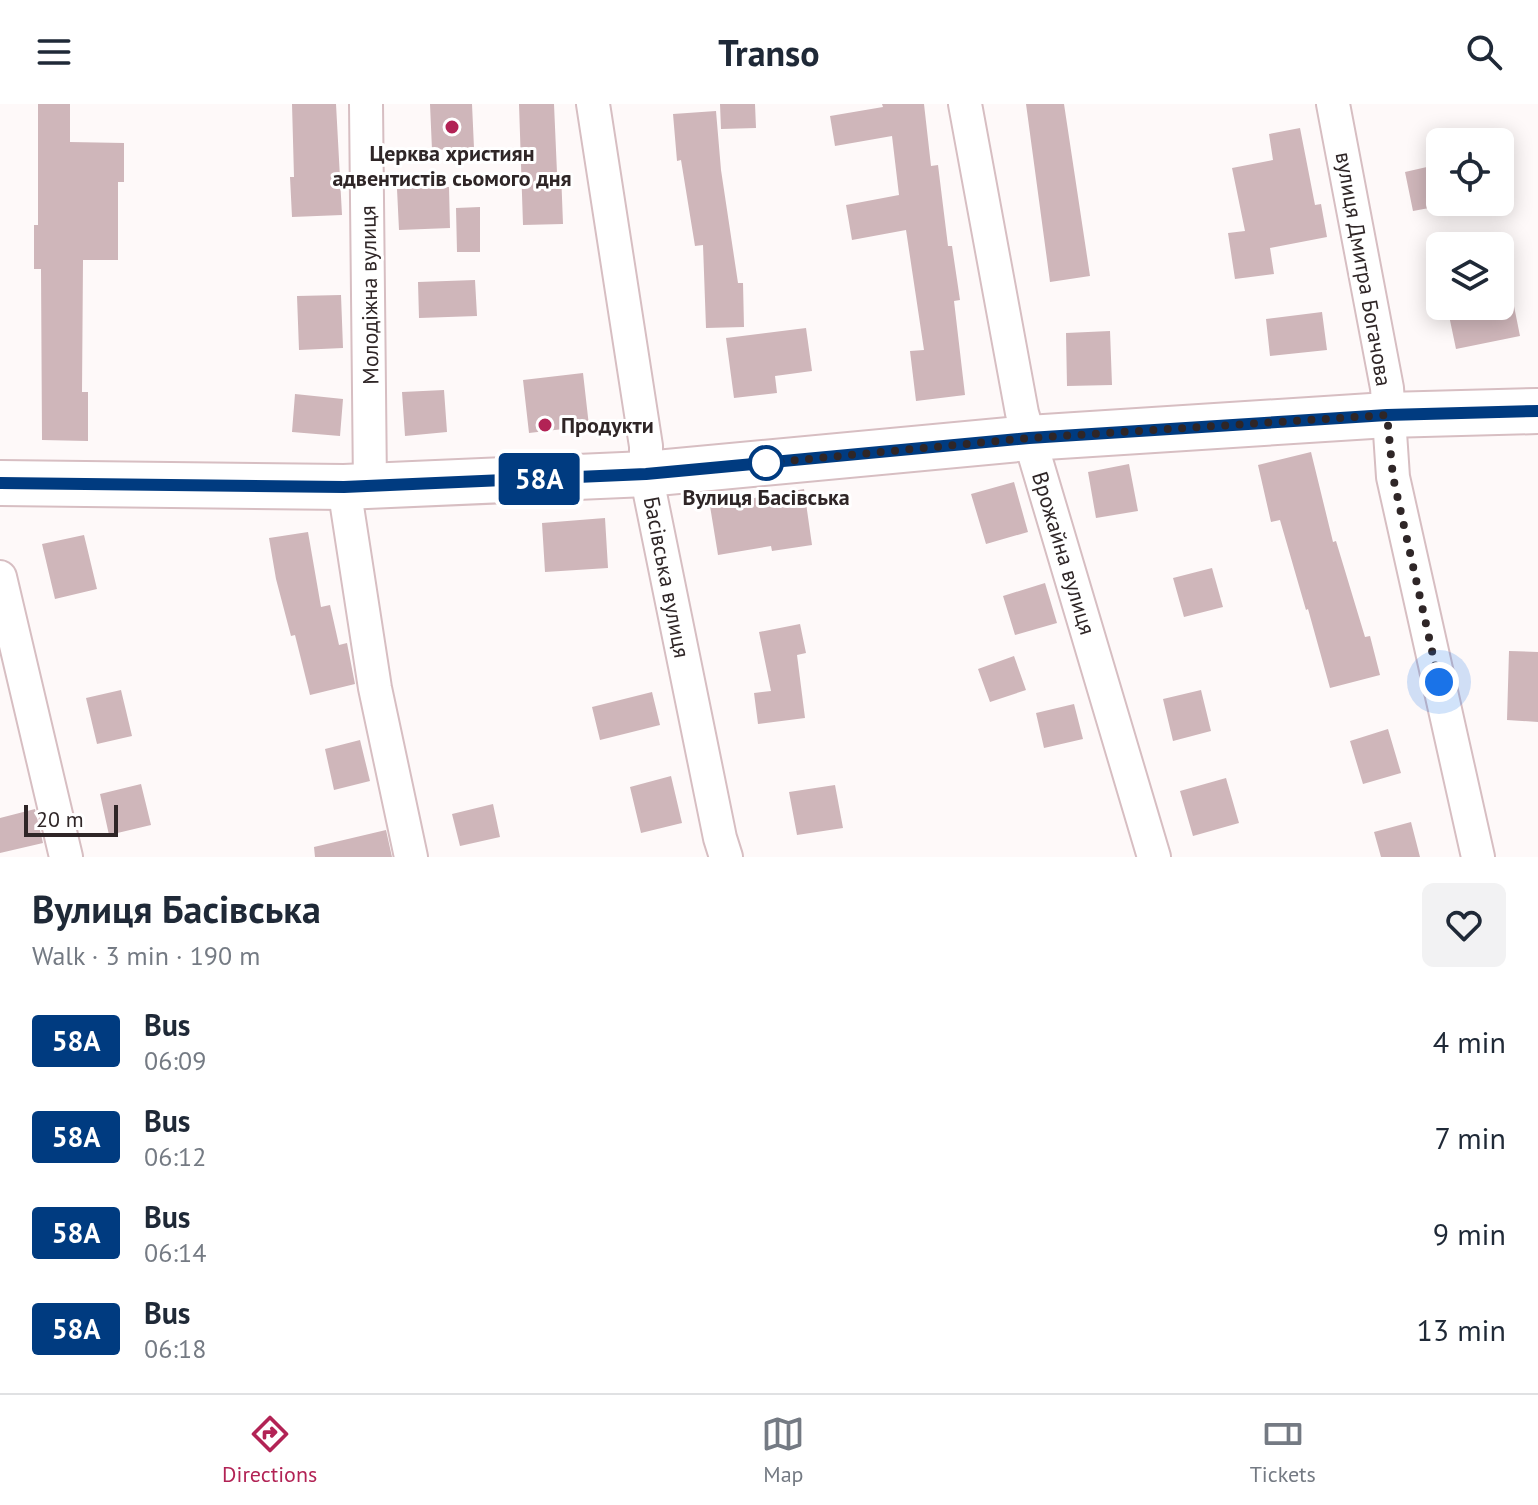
<!DOCTYPE html>
<html lang="en">
<head>
<meta charset="utf-8">
<style>
  :root { --surface:#fff; --page:#f2f2f3; --text:#1f2937; --muted:#747a83; --line:#e0e1e3; --accent:#b22355 }
  body { margin:0; font-family:"PT Sans",sans-serif; background:var(--page); color:var(--text); height:100vh; display:flex; flex-direction:column; font-size:30px; white-space:nowrap }
  * { box-sizing:border-box; margin:0 }
  p { font-size:26px; color:var(--muted) }
  .icon { flex:none; width:44px; height:44px; fill:none; stroke:currentColor; stroke-width:2; stroke-linecap:round; stroke-linejoin:round }
  .map { position:relative; height:753px; overflow:hidden }
  .sheet { display:flex; flex-direction:column; background:var(--surface); flex:1 }
  .sheet>* { flex:none }
  .badge { padding:0 16px; border-radius:6px; font-size:28px; line-height:52px }
  .controls { position:absolute; left:1426px; top:24px; display:grid; gap:16px }
  .controls a { display:grid; place-items:center; width:88px; height:88px; border-radius:12px; background:var(--surface); box-shadow:0 4px 20px #0003; font-size:40px }
  .scale { position:absolute; left:24px; bottom:20px; width:94px; box-sizing:border-box; padding-left:8px; border:4px solid #2f2627; border-top:0; font-size:22px; line-height:28px; white-space:nowrap; color:#2f2627; -webkit-text-stroke:6px #fff; paint-order:stroke }
  .you { position:absolute; width:40px; height:40px; margin:-20px; border:6px solid #fff; border-radius:50%; background:#1a73e8; box-shadow:0 0 0 12px #1a73e833 }
  .map>.badge { position:absolute; translate:-50% -50%; box-shadow:0 0 0 4px #fff }
  .round { display:grid; place-items:center; flex:none; width:84px; height:84px; border-radius:12px; background:var(--page) }
  .headline { display:flex; align-items:center; justify-content:space-between; height:136px; padding:0 32px }
  h1 { font-size:38px; font-weight:800; line-height:60px }
  ul { padding:0; list-style:none }
  li { display:flex; align-items:center; gap:24px; height:96px; padding:0 32px }
  li div { flex:1 }
  li b { display:block; font-size:30px }
  li em { font-style:normal }
  li .badge { min-width:88px; font-weight:700; text-align:center }
  header { display:flex; justify-content:space-between; align-items:center; height:104px; padding:0 32px; background:var(--surface); font-size:36px; font-weight:800 }
  .dock { display:flex; justify-content:space-around; align-items:center; height:112px; border-top:2px solid var(--line); background:var(--surface); font-size:22px; color:var(--muted) }
  .dock a { display:grid; justify-items:center; gap:4px }
  .dock .current { color:var(--accent) }
  .map>svg:first-child { display:block }
</style>
</head>
<body>
<header><svg class="icon" aria-label="menu" viewBox="0 0 24 24"><path d="M4 6h16M4 12h16M4 18h16"/></svg>Transo<svg class="icon" aria-label="search" viewBox="0 0 24 24"><circle cx="10" cy="10" r="6"/><path d="M15 15l6 6"/></svg></header>
<div class="map">
<svg width="1538" height="753" viewBox="0 0 1538 753">
  <rect width="100%" height="100%" fill="#fef9f9"/>
  <!-- building -->
  <path fill="#cfb6ba" d="M 38,0 L 70,0 L 70,38 L 124,39 L 124,78 L 118,78 L 118,156 L 83,156 L 82,288 L 88,288 L 88,337 L 42,336 L 41,165 L 34,165 L 34,121 L 38,121 Z
    M 292,0 L 336,0 L 342,111 L 292,113 L 290,73 L 294,73 Z
    M 430,0 L 472,0 L 474,44 L 432,46 Z
    M 519,0 L 554,0 L 557,69 L 561,68 L 563,120 L 523,121 Z
    M 720,0 L 755,0 L 756,24 L 721,25 Z
    M 882,0 L 924,0 L 931,62 L 938,61 L 948,142 L 952,142 L 960,196 L 954,197 L 965,291 L 916,297 L 910,247 L 924,246 L 906,126 L 852,136 L 846,101 L 899,91 L 892,32 L 835,42 L 830,12 L 883,3 Z
    M 1026,0 L 1064,0 L 1090,172 L 1050,178 Z
    M 716,7 L 721,66 L 738,179 L 743,179 L 744,223 L 706,224 L 703,141 L 695,142 L 681,56 L 677,57 L 673,10 Z
    M 1300,24 L 1315,101 L 1321,100 L 1327,133 L 1270,144 L 1274,170 L 1235,175 L 1228,129 L 1245,127 L 1232,64 L 1273,56 L 1269,30 Z
    M 1440,60 L 1440,102 L 1413,107 L 1405,68 Z
    M 449,83 L 450,124 L 399,126 L 397,85 Z
    M 480,103 L 480,148 L 457,148 L 456,104 Z
    M 475,176 L 477,212 L 419,214 L 418,178 Z
    M 341,191 L 343,244 L 299,246 L 297,192 Z
    M 1447,202 L 1514,202 L 1520,232 L 1456,245 Z
    M 1322,208 L 1327,246 L 1270,252 L 1266,215 Z
    M 806,224 L 812,267 L 775,272 L 777,289 L 734,294 L 726,234 Z
    M 1110,227 L 1112,281 L 1067,282 L 1066,229 Z
    M 583,269 L 589,322 L 529,329 L 523,276 Z
    M 444,286 L 447,328 L 405,332 L 402,288 Z
    M 295,290 L 343,295 L 340,332 L 292,328 Z
    M 1311,348 L 1333,438 L 1336,437 L 1365,533 L 1370,532 L 1380,571 L 1330,584 L 1308,505 L 1306,506 L 1280,416 L 1271,418 L 1258,361 Z
    M 1129,360 L 1138,407 L 1096,414 L 1088,368 Z
    M 1014,378 L 1028,428 L 986,440 L 971,390 Z
    M 804,385 L 812,441 L 772,447 L 771,442 L 718,451 L 710,402 Z
    M 605,414 L 608,464 L 545,468 L 542,419 Z
    M 308,428 L 321,503 L 330,501 L 339,541 L 347,539 L 355,580 L 310,591 L 295,531 L 291,532 L 276,475 L 269,434 Z
    M 84,431 L 97,485 L 55,495 L 42,440 Z
    M 1212,464 L 1223,503 L 1184,513 L 1173,474 Z
    M 1045,479 L 1057,519 L 1015,531 L 1003,492 Z
    M 800,520 L 806,549 L 797,551 L 805,614 L 758,620 L 754,589 L 771,587 L 759,528 Z
    M 1509,547 L 1538,548 L 1538,618 L 1507,616 Z
    M 1014,552 L 1026,586 L 990,598 L 978,565 Z
    M 121,586 L 132,632 L 97,640 L 86,594 Z
    M 1201,586 L 1211,627 L 1173,637 L 1163,595 Z
    M 652,588 L 660,621 L 600,636 L 592,603 Z
    M 1074,600 L 1083,635 L 1044,644 L 1036,609 Z
    M 1388,625 L 1401,669 L 1363,680 L 1350,637 Z
    M 360,636 L 370,677 L 334,686 L 325,645 Z
    M 671,672 L 682,719 L 641,729 L 630,683 Z
    M 1226,674 L 1239,719 L 1193,732 L 1180,687 Z
    M 141,680 L 151,721 L 109,731 L 100,690 Z
    M 835,681 L 843,724 L 797,731 L 789,688 Z
    M 493,700 L 500,733 L 460,742 L 452,710 Z
    M 35,705 L 43,739 L 0,749 L 0,714 Z
    M 1411,718 L 1420,753 L 1381,753 L 1374,728 Z
    M 386,726 L 392,753 L 315,753 L 314,743 Z"/>
  <g fill="none" stroke-linecap="round" stroke-linejoin="round">
    <defs>
      <path id="street" d="M 366,0 L 370,382
        M 593,0 L 646,342 L 646,370 L 720,734 L 726,753
        M 965,0 L 1022,309 L 1154,753
        M 1333,0 L 1387,284 L 1393,373 L 1478,753
        M 344,383 L 375,584 L 411,753
        M 0,473 L 66,753"/>
      <path id="secondary" d="M 0,379 L 344,383 L 646,370 L 1029,334 L 1387,311 L 1538,307"/>
    </defs>
    <!-- street casing -->
    <use href="#street" stroke="#d7bec2" stroke-width="36"/>
    <!-- secondary casing -->
    <use href="#secondary" stroke="#d7bec2" stroke-width="48"/>
    <!-- street -->
    <use href="#street" stroke="#fff" stroke-width="32"/>
    <!-- secondary -->
    <use href="#secondary" stroke="#fff" stroke-width="44"/>
  </g>
  <g fill="none" stroke-linecap="round" stroke-linejoin="round">
    <defs>
      <path id="line" d="M 0,379 L 344,383 L 646,370 L 1029,334 L 1387,311 L 1538,307"/>
    </defs>
    <!-- line casing -->
    <use href="#line" stroke="#fff" stroke-width="18"/>
    <!-- line -->
    <use href="#line" stroke="#003b80" stroke-width="12"/>
    <!-- walk -->
    <path stroke="#2f2627" stroke-width="8" stroke-dasharray="0 14.4" d="M 766,359 L 1029,334 L 1387,311 L 1393,373 L 1439,578"/>
  </g>
  <!-- markers -->
  <g fill="#b22355" stroke="#fff" stroke-width="3">
    <circle cx="452" cy="23" r="8"/>
    <circle cx="545" cy="321" r="8"/>
  </g>
  <circle fill="#fff" stroke="#003b80" stroke-width="4" cx="766" cy="359" r="16"/>
  <g text-anchor="middle" stroke-width="6" stroke-linejoin="round" paint-order="stroke">
    <!-- poi labels -->
    <g font-size="22" font-weight="bold" fill="#2f2627" stroke="#fff">
      <text x="452" y="57">Церква християн<tspan x="452" dy="25">адвентистів сьомого дня</tspan></text>
      <text x="561" y="329" text-anchor="start">Продукти</text>
    </g>
    <!-- street labels -->
    <g font-size="22" fill="#2f2627" stroke="#fff">
      <text transform="translate(1364 165) rotate(80)" y="8">вулиця Дмитра Богачова</text>
      <text transform="translate(369 191) rotate(-91)" y="8">Молодіжна вулиця</text>
      <text transform="translate(1064 449) rotate(73)" y="8">Врожайна вулиця</text>
      <text transform="translate(667 473) rotate(79)" y="8">Басівська вулиця</text>
    </g>
    <!-- stop labels -->
    <g font-size="22" font-weight="bold" fill="#2f2627" stroke="#fff">
      <text x="766" y="401">Вулиця Басівська</text>
    </g>
  </g>
</svg>
<div class="controls">
<a><svg class="icon" aria-label="locate" viewBox="0 0 24 24"><circle cx="12" cy="12" r="6"/><path d="M12 2v4M12 18v4M2 12h4M18 12h4"/></svg></a>
<a><svg class="icon" aria-label="layers" viewBox="0 0 24 24"><path d="M12 4l9 5-9 5-9-5zM3 14l9 5 9-5"/></svg></a>
</div>
<div class="scale">20 m</div>
<div class="you" style="left:1439px;top:578px"></div>
<b class="badge" style="left:539px;top:375px;background:#003b80;color:#fff">58А</b>
</div>
<section class="sheet">
<div class="headline"><div><h1>Вулиця Басівська</h1><p>Walk · 3 min · 190 m</p></div><a class="round"><svg class="icon" aria-label="heart" viewBox="0 0 24 24"><path d="M12 20l-8-8c-3-5 5-10 8-4 3-6 11-1 8 4z"/></svg></a></div>
<ul>
<li><span class="badge" style="background:#003b80;color:#fff">58А</span><div><b>Bus</b><p>06:09</p></div><em>4 min</em></li>
<li><span class="badge" style="background:#003b80;color:#fff">58А</span><div><b>Bus</b><p>06:12</p></div><em>7 min</em></li>
<li><span class="badge" style="background:#003b80;color:#fff">58А</span><div><b>Bus</b><p>06:14</p></div><em>9 min</em></li>
<li><span class="badge" style="background:#003b80;color:#fff">58А</span><div><b>Bus</b><p>06:18</p></div><em>13 min</em></li>
</ul>
</section>
<nav class="dock">
<a class="current"><svg class="icon" aria-label="directions" viewBox="0 0 24 24"><path d="M12 3l9 9-9 9-9-9zM9 14v-3h6M13 9l2 2-2 2"/></svg>Directions</a>
<a><svg class="icon" aria-label="map" viewBox="0 0 24 24"><path d="M3 6l6-2 6 2 6-2v14l-6 2-6-2-6 2zM9 4v14M15 6v14"/></svg>Map</a>
<a><svg class="icon" aria-label="tickets" viewBox="0 0 24 24"><path d="M3 7h18v10H3zM15 7v10"/></svg>Tickets</a>
</nav>
</body>
</html>
